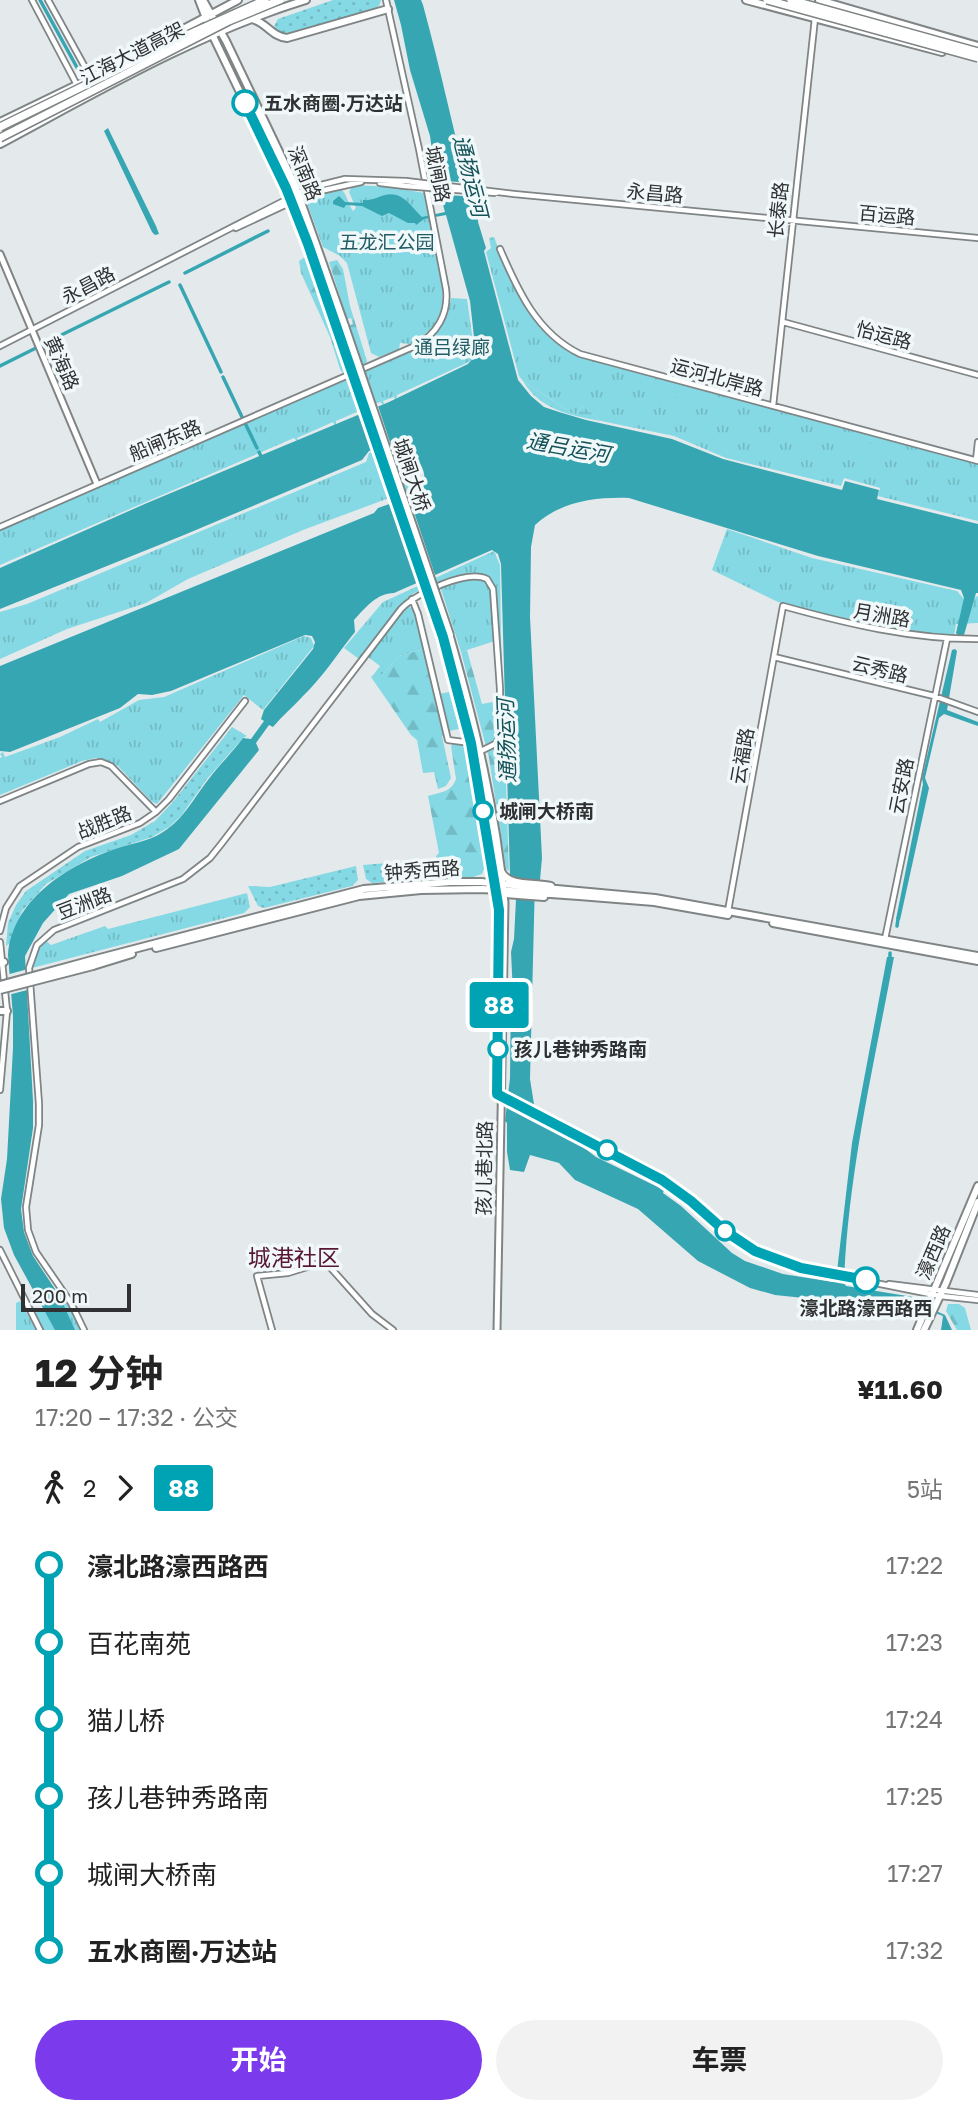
<!DOCTYPE html>
<html lang="zh">
<head>
<meta charset="utf-8">
<style>
  :root { --surface:#fff; --page:#f2f2f2; --text:#222; --muted:#767676; --accent:#7c3aed }
  body { margin:0; font-family:"Golos Text","Noto Sans SC",sans-serif; background:var(--page); color:var(--text); height:100vh; display:flex; flex-direction:column; font-size:26px; white-space:nowrap }
  * { box-sizing:border-box; margin:0 }
  p { font-size:23px; color:var(--muted) }
  .icon { flex:none; width:38px; height:38px; fill:none; stroke:currentColor; stroke-width:2; stroke-linecap:round; stroke-linejoin:round }
  .map { position:relative; height:1330px; overflow:hidden }
  .sheet { display:flex; flex-direction:column; background:var(--surface); flex:1 }
  .sheet>* { flex:none }
  .badge { padding:0 14px; border-radius:5px; font-size:24px; line-height:46px }
  .scale { position:absolute; left:21px; bottom:18px; width:110px; box-sizing:border-box; padding-left:7px; border:4px solid #2f3132; border-top:0; font-size:19px; line-height:24px; white-space:nowrap; color:#2f3132; -webkit-text-stroke:5px #f1f8f9; paint-order:stroke }
  .map>.badge { position:absolute; translate:-50% -50%; box-shadow:0 0 0 4px #fff }
  .legs { display:flex; align-items:center; gap:10px; height:77px; padding:0 35px; font-size:23px }
  .legs p { margin-inline-start:auto }
  .head { display:flex; align-items:center; justify-content:space-between; height:119px; padding:0 35px }
  h1 { font-size:38px; font-weight:700; line-height:52px }
  .button { display:flex; gap:14px; margin-top:auto; padding:14px 35px }
  .button a { flex:1; height:80px; border-radius:42px; background:var(--accent); color:#fff; font-size:28px; font-weight:700; line-height:80px; text-align:center }
  .button a+a { background:var(--page); color:var(--text) }
  ul { padding:0 35px; list-style:none }
  li { display:flex; align-items:center; gap:24px; height:77px; font-size:26px }
  li i { display:grid; place-items:center; width:10px; height:100%; margin:0 9px; background:currentColor }
  li i::after { content:''; width:18px; height:18px; margin:-9px; border:5px solid; border-radius:50%; background:var(--surface) }
  li p { margin-inline-start:auto }
  li:first-child i { background:linear-gradient(#0000 50%,currentColor 0) }
  li:last-child i { background:linear-gradient(currentColor 50%,#0000 0) }
  .map>svg:first-child { display:block }
</style>
</head>
<body>
<div class="map">
<svg width="978" height="1330" viewBox="0 0 978 1330">
  <defs>
    <pattern id="grass-dots" width="8" height="8" patternUnits="userSpaceOnUse" patternTransform="scale(1.75)"><rect width="8" height="8" fill="#84d9e4"/><path d="M2 2h.1M6 6h.1" fill="none" stroke="#72bbc4" stroke-width="1.8" stroke-linecap="round"/></pattern>
    <pattern id="forest-firs" width="22" height="20" patternUnits="userSpaceOnUse" patternTransform="scale(1.75)"><rect width="22" height="20" fill="#84d9e4"/><path d="M5 1l3.5 6h-7zM16 11l3.5 6h-7z" fill="#72bbc4"/></pattern>
    <pattern id="wetland-marsh" width="20" height="14" patternUnits="userSpaceOnUse" patternTransform="scale(1.75)"><rect width="20" height="14" fill="#84d9e4"/><path d="M1 5h8M5 5V1M11 12h8M15 12V8" fill="none" stroke="#72bbc4"/></pattern>
    <pattern id="park-tufts" width="24" height="20" patternUnits="userSpaceOnUse" patternTransform="scale(1.75)"><rect width="24" height="20" fill="#84d9e4"/><path d="M3 7l-1-3M5 7V3M7 7l1-3M15 17l-1-3M17 17v-4M19 17l1-3" fill="none" stroke="#72bbc4"/></pattern>
  </defs>
  <rect width="100%" height="100%" fill="#e4eaeb"/>
  <!-- grass -->
  <path fill="url(#grass-dots)" d="M 333,0 L 381,0 L 379,6 L 373,10 L 289,33 L 279,32 L 274,26 L 278,19 Z
    M 232,727 L 247,736 L 243,738 L 207,779 L 181,816 L 169,827 L 152,837 L 91,857 L 46,884 L 22,911 L 10,943 L 6,946 L 8,923 L 16,905 L 26,891 L 85,851 L 131,835 L 155,821 L 172,803 Z
    M 437,859 L 439,877 L 372,883 L 366,879 L 363,865 Z
    M 356,866 L 358,880 L 352,886 L 264,908 L 258,906 L 248,886 L 270,887 Z"/>
  <!-- forest -->
  <path fill="url(#forest-firs)" d="M 306,256 L 322,298 L 330,332 L 353,324 L 351,318 L 347,319 L 329,262 L 337,260 L 343,269 L 350,306 L 367,361 L 365,365 L 346,373 L 343,373 L 340,369 L 330,337 L 301,273 L 299,261 Z
    M 501,639 L 509,871 L 506,869 L 489,758 L 461,652 L 467,650 L 482,704 L 498,701 L 493,641 Z
    M 424,649 L 445,735 L 442,736 L 451,778 L 446,786 L 438,789 L 434,772 L 423,773 L 417,740 L 411,735 L 371,677 L 374,674 L 383,674 L 399,656 Z
    M 454,743 L 461,744 L 467,750 L 485,866 L 482,874 L 473,877 L 439,877 L 436,856 L 439,853 L 428,796 C 440,792 451,793 456,779 L 451,746 Z
    M 948,1304 L 959,1304 L 965,1308 L 971,1330 L 957,1330 L 946,1311 Z"/>
  <!-- wetland -->
  <path fill="url(#wetland-marsh)" d="M 523,381 L 575,415 L 583,406 L 601,421 C 571,416 539,409 523,381 Z"/>
  <!-- park -->
  <path fill="url(#park-tufts)" d="M 356,185 L 390,187 L 424,193 C 427,213 432,233 436,253 C 444,292 452,323 410,344 L 400,343 L 399,349 L 379,357 L 371,353 L 347,263 L 340,256 L 323,247 L 307,203 L 312,197 L 341,189 C 347,194 348,204 353,211 L 356,208 L 349,192 L 351,188 Z
    M 494,237 C 514,289 537,341 594,361 L 978,463 L 978,521 L 878,496 L 880,488 L 844,478 L 841,486 L 726,458 L 674,436 L 601,421 L 583,406 L 575,415 L 523,381 L 519,376 L 486,252 L 491,248 L 489,238 Z
    M 451,298 L 467,299 L 475,356 L 469,362 L 397,395 L 396,402 L 394,397 L 383,401 L 385,406 L 380,402 L 336,421 L 336,428 L 333,422 L 297,438 L 300,444 L 294,438 L 0,565 L 0,530 L 419,348 C 438,336 448,321 451,298 Z
    M 389,446 L 395,453 C 416,453 419,477 408,491 L 303,530 L 188,579 L 146,603 L 67,629 L 0,659 L 0,612 L 27,604 L 366,462 L 369,453 Z
    M 727,529 L 812,558 L 957,591 L 963,598 L 971,600 L 978,596 L 978,623 L 956,624 L 954,636 L 889,632 L 778,602 L 712,570 Z
    M 494,551 L 500,565 L 501,639 L 461,652 L 439,583 L 414,593 L 402,604 L 414,609 L 424,649 L 399,656 L 383,674 L 374,674 L 380,666 L 364,654 L 359,659 L 344,648 L 383,602 Z
    M 304,636 L 311,638 L 314,646 L 263,710 L 244,695 L 157,804 L 151,801 L 118,766 L 96,758 L 82,761 L 0,795 L 0,758 L 2,757 L 0,754 L 3,752 L 5,757 L 60,737 L 98,719 L 100,722 L 139,700 L 164,697 Z
    M 247,893 L 250,907 L 244,913 L 32,968 L 35,953 L 45,940 L 51,945 L 105,926 L 108,929 Z
    M 63,1297 L 81,1330 L 42,1330 L 33,1314 Z
    M 20,1301 L 36,1330 L 16,1330 L 16,1303 Z"/>
  <!-- pitch -->
  <path fill="#84d9e4" d="M 677,386 L 695,391 L 693,401 L 674,396 Z
    M 861,442 L 880,445 L 879,455 L 860,453 Z
    M 406,630 L 409,650 L 399,651 L 395,632 Z
    M 449,692 L 459,729 L 449,731 L 439,694 Z"/>
  <!-- water -->
  <path fill="#37a6b3" d="M 394,0 L 421,0 L 423,5 C 441,71 455,137 472,204 L 478,203 L 478,222 L 486,248 L 484,251 L 518,380 L 531,396 L 544,407 L 559,412 L 586,420 L 672,439 L 723,459 L 842,490 L 845,481 L 879,490 L 877,499 L 978,524 L 978,593 L 976,593 L 964,635 L 959,637 L 956,633 L 964,598 L 961,590 L 818,556 L 629,498 C 596,497 561,501 535,525 L 531,547 L 530,617 L 542,858 L 540,880 L 535,880 L 530,1079 L 537,1123 L 579,1144 L 596,1157 L 664,1190 L 663,1193 L 681,1206 L 732,1253 L 745,1261 L 783,1274 L 833,1282 L 836,1280 L 852,1143 L 887,957 L 894,957 C 874,1065 848,1173 844,1283 L 846,1286 L 913,1297 L 916,1302 L 945,1315 L 952,1330 L 941,1330 L 943,1316 L 915,1305 L 888,1306 L 881,1311 L 830,1308 L 823,1300 L 775,1295 L 750,1288 L 698,1261 L 638,1209 L 575,1180 L 559,1163 L 530,1155 L 524,1172 L 510,1170 L 507,1152 L 507,1123 L 505,1121 L 510,1078 L 511,995 L 513,994 L 511,952 L 514,939 L 517,879 L 510,876 L 501,564 L 498,554 L 492,550 L 394,593 C 377,593 365,608 354,620 L 355,632 C 338,653 322,678 303,696 C 293,707 282,716 273,727 L 269,725 L 256,743 L 259,750 L 179,849 L 122,876 L 69,894 L 43,923 L 25,956 L 33,1101 L 33,1128 L 21,1209 L 24,1232 L 33,1256 L 59,1295 L 75,1330 L 55,1330 L 14,1255 L 4,1228 L 1,1199 L 7,1159 L 13,1048 L 13,1016 L 8,955 C 12,901 65,867 112,850 C 128,844 148,842 163,832 C 184,819 193,799 208,780 C 219,765 232,753 243,738 L 251,739 L 264,721 L 261,719 L 264,710 L 313,649 L 315,642 L 312,636 L 305,635 L 171,691 L 152,695 L 138,694 L 120,708 L 10,752 L 0,751 L 0,666 L 374,513 L 378,508 L 412,496 L 424,485 C 428,462 410,453 392,444 L 369,451 L 362,460 L 184,535 L 0,609 L 0,568 L 147,503 L 389,402 L 468,364 L 476,355 L 470,301 L 446,215 L 424,219 L 416,225 L 415,223 L 408,223 L 389,213 L 382,216 L 362,206 L 346,205 L 344,208 L 333,204 L 333,201 L 339,196 L 345,202 L 363,203 L 363,200 C 372,201 377,197 385,195 C 403,191 411,207 422,217 L 445,212 L 436,179 L 430,136 L 410,70 L 401,25 Z
    M 108,128 L 156,226 L 159,234 L 155,235 L 152,232 L 104,131 Z
    M 955,649 L 957,651 L 947,710 L 978,722 L 978,726 L 944,714 L 939,718 L 925,778 L 929,788 L 900,920 L 896,919 L 923,784 L 922,778 L 952,650 Z"/>
  <!-- pier -->
  <path fill="#e4eaeb" d="M 433,180 L 471,183 L 474,197 L 436,194 Z
    M 377,403 L 392,448 L 374,453 L 359,410 Z
    M 408,494 L 436,578 L 419,586 L 390,500 Z
    M 28,969 L 31,989 L 8,995 L 6,975 Z"/>
  <g fill="none" stroke-linecap="round" stroke-linejoin="round">
    <!-- canal -->
    <path stroke="#37a6b3" stroke-width="3.5" d="M 40,0 L 80,73
      M 185,273 L 268,231
      M 180,285 L 221,372
      M 43,344 L 169,282
      M 0,366 L 36,348
      M 223,377 L 242,417
      M 245,423 L 257,448
      M 259,452 L 261,456
      M 897,926 L 898,919
      M 890,957 L 890,953"/>
    <defs>
      <path id="tertiary" d="M 32,0 L 77,85
        M 48,0 L 91,78
        M 380,183 L 405,186
        M 514,194 L 978,238
        M 236,228 L 311,193 L 361,182
        M 500,249 C 518,291 537,333 580,354 L 978,461
        M 783,322 L 978,375
        M 0,346 L 309,188 L 345,179 L 406,181
        M 773,406 L 815,18
        M 976,460 L 978,442
        M 0,527 L 415,346 C 437,334 449,314 446,289 L 419,149 L 386,0
        M 412,599 L 418,614 L 448,740 L 471,743
        M 774,657 L 934,696 L 978,712
        M 0,801 L 89,764 L 101,762 L 111,766 L 156,812
        M 728,911 L 783,606 C 848,624 911,639 978,639
        M 0,931 L 6,908 L 20,886 L 78,847 L 140,823 L 156,812 L 169,799 L 245,701
        M 885,939 L 947,639
        M 0,942 L 7,1011 L 0,1090
        M 497,1094 L 662,1180 L 691,1201 L 725,1231 L 755,1251 L 801,1268 L 940,1296 L 978,1300
        M 0,1250 L 40,1330
        M 889,1284 L 978,1295
        M 84,1330 L 71,1303 L 36,1252 L 28,1230 L 26,1207 L 39,1125 L 39,1104 L 29,968 L 37,945 L 54,930 L 183,879 L 210,858 L 222,843 L 401,609 C 416,593 467,569 487,579 L 493,589 L 500,689 L 499,739 L 495,744 L 481,751
        M 272,1330 L 257,1276 L 288,1273 L 323,1262 L 329,1266 L 372,1314 L 393,1330"/>
      <path id="secondary" d="M 0,254 L 97,484
        M 450,635 C 475,722 497,812 505,903 L 497,1330
        M 443,637 L 471,743 L 499,910 L 497,1086"/>
      <path id="primary" d="M 199,0 L 212,34 L 286,188 L 338,328
        M 203,0 L 226,41 L 295,185 L 345,326
        M 746,0 L 942,52
        M 819,0 L 978,46
        M 252,19 C 266,22 272,37 287,38 L 388,9
        M 0,122 L 87,80 L 238,0
        M 0,144 C 99,91 198,33 306,0
        M 501,871 C 508,887 535,882 551,886
        M 506,894 L 544,897
        M 773,923 L 978,961
        M 156,948 L 359,896 L 421,890 L 482,889 L 579,896 L 654,902 L 728,915
        M 92,960 L 364,889 L 450,882 L 481,882 L 655,898 L 978,956
        M 0,963 L 4,962
        M 93,966 L 132,954
        M 0,1011 L 7,1011
        M 917,1330 L 978,1186
        M 924,1330 L 946,1283 L 978,1202"/>
    </defs>
    <!-- tertiary casing -->
    <use href="#tertiary" stroke="#7f8485" stroke-width="8"/>
    <!-- secondary casing -->
    <use href="#secondary" stroke="#7f8485" stroke-width="9"/>
    <!-- primary casing -->
    <use href="#primary" stroke="#7f8485" stroke-width="10"/>
    <!-- tertiary -->
    <use href="#tertiary" stroke="#fff" stroke-width="4.5"/>
    <!-- secondary -->
    <use href="#secondary" stroke="#fff" stroke-width="5"/>
    <!-- primary -->
    <use href="#primary" stroke="#fff" stroke-width="6"/>
    <defs>
      <path id="tertiary-bridge" d="M 406,181 L 514,194
        M 405,186 L 496,193"/>
      <path id="primary-bridge" d="M 345,326 L 450,635
        M 338,328 L 443,637
        M 0,985 L 92,960
        M 0,990 L 93,966"/>
      <path id="trunk-bridge" d="M 767,0 L 978,58
        M 791,0 L 978,52
        M 0,127 L 194,32 L 265,0
        M 0,138 L 229,21 L 280,0"/>
    </defs>
    <!-- tertiary-bridge casing -->
    <use href="#tertiary-bridge" stroke="#7f8485" stroke-width="8" stroke-linecap="butt"/>
    <!-- primary-bridge casing -->
    <use href="#primary-bridge" stroke="#7f8485" stroke-width="10" stroke-linecap="butt"/>
    <!-- trunk-bridge casing -->
    <use href="#trunk-bridge" stroke="#7f8485" stroke-width="10" stroke-linecap="butt"/>
    <!-- tertiary-bridge -->
    <use href="#tertiary-bridge" stroke="#fff" stroke-width="4.5"/>
    <!-- primary-bridge -->
    <use href="#primary-bridge" stroke="#fff" stroke-width="6"/>
    <!-- trunk-bridge -->
    <use href="#trunk-bridge" stroke="#fff" stroke-width="7"/>
  </g>
  <g fill="none" stroke-linecap="round" stroke-linejoin="round">
    <defs>
      <path id="line-1" d="M 245,103 L 286,188 L 308,244 L 443,637 L 471,743 L 499,910 L 497,1094 L 662,1180 L 691,1201 L 725,1231 L 755,1251 L 801,1268 L 866,1280"/>
    </defs>
    <!-- line-1 casing -->
    <use href="#line-1" stroke="#fff" stroke-width="16"/>
    <!-- line-1 -->
    <use href="#line-1" stroke="#00a3b4" stroke-width="10"/>
  </g>
  <!-- markers -->
  <g fill="#fff" stroke="#00a3b4" stroke-width="3.5">
    <circle cx="245" cy="103" r="12"/>
    <circle cx="483" cy="811" r="9"/>
    <circle cx="498" cy="1049" r="9"/>
    <circle cx="607" cy="1150" r="9"/>
    <circle cx="725" cy="1231" r="9"/>
    <circle cx="866" cy="1280" r="12"/>
  </g>
  <g text-anchor="middle" stroke-width="7" stroke-linejoin="round" paint-order="stroke">
    <!-- street labels -->
    <g font-size="19" fill="#2f3132" stroke="#f1f8f9">
      <text transform="translate(132 53) rotate(-27)" y="7">江海大道高架</text>
      <text transform="translate(305 173) rotate(68)" y="7">深南路</text>
      <text transform="translate(438 174) rotate(79)" y="7">城闸路</text>
      <text transform="translate(655 193) rotate(5)" y="7">永昌路</text>
      <text transform="translate(778 210) rotate(-84)" y="7">长泰路</text>
      <text transform="translate(887 215) rotate(5)" y="7">百运路</text>
      <text transform="translate(88 285) rotate(-28)" y="7">永昌路</text>
      <text transform="translate(884 335) rotate(15)" y="7">怡运路</text>
      <text transform="translate(62 363) rotate(66)" y="7">黄海路</text>
      <text transform="translate(717 377) rotate(15)" y="7">运河北岸路</text>
      <text transform="translate(165 440) rotate(-23)" y="7">船闸东路</text>
      <text transform="translate(412 475) rotate(71)" y="7">城闸大桥</text>
      <text transform="translate(882 615) rotate(10)" y="7">月洲路</text>
      <text transform="translate(880 669) rotate(14)" y="7">云秀路</text>
      <text transform="translate(742 756) rotate(-80)" y="7">云福路</text>
      <text transform="translate(901 786) rotate(-79)" y="7">云安路</text>
      <text transform="translate(104 822) rotate(-22)" y="7">战胜路</text>
      <text transform="translate(422 870) rotate(-4)" y="7">钟秀西路</text>
      <text transform="translate(84 903) rotate(-21)" y="7">豆洲路</text>
      <text transform="translate(484 1168) rotate(-89)" y="7">孩儿巷北路</text>
      <text transform="translate(933 1252) rotate(-67)" y="7">濠西路</text>
    </g>
    <!-- stop labels -->
    <g font-size="19" font-weight="bold" fill="#2f3132" stroke="#f1f8f9" text-anchor="start">
      <text x="264" y="110">五水商圈·万达站</text>
      <text x="499" y="818">城闸大桥南</text>
      <text x="514" y="1056">孩儿巷钟秀路南</text>
      <text x="866" y="1315" text-anchor="middle">濠北路濠西路西</text>
    </g>
    <!-- park labels -->
    <g font-size="19" fill="#225d65" stroke="#f1f8f9">
      <text x="387" y="249">五龙汇公园</text>
      <text x="452" y="354">通吕绿廊</text>
    </g>
    <!-- water labels -->
    <g font-size="21" font-style="italic" fill="#15535a" stroke="#f1f8f9">
      <text transform="translate(470 176) rotate(76)" y="7">通扬运河</text>
      <text transform="translate(568 448) rotate(10)" y="7">通吕运河</text>
      <text transform="translate(507 741) rotate(-92)" y="7">通扬运河</text>
    </g>
    <!-- quarter labels -->
    <g font-size="23" fill="#571634" stroke="#f1f8f9">
      <text x="294" y="1266">城港社区</text>
    </g>
  </g>
</svg>
<div class="scale">200 m</div>
<b class="badge" style="left:499px;top:1005px;background:#00a3b4;color:#fff">88</b>
</div>
<section class="sheet">
<div class="head"><div><h1>12 分钟</h1><p>17:20 – 17:32 · 公交</p></div><b>¥11.60</b></div>
<div class="legs"><svg class="icon" aria-label="walk" viewBox="0 0 24 24"><circle cx="13" cy="4" r="2"/><path d="M13 8l-2 6 4 7M11 14l-3 7M7 12l3-4h3l4 4"/></svg>2<svg class="icon" aria-label="forward" viewBox="0 0 24 24"><path d="M9 5l7 7-7 7"/></svg><b class="badge" style="background:#00a3b4;color:#fff">88</b><p>5站</p></div>
<ul>
<li><i style="color:#00a3b4"></i><b>濠北路濠西路西</b><p>17:22</p></li>
<li><i style="color:#00a3b4"></i><span>百花南苑</span><p>17:23</p></li>
<li><i style="color:#00a3b4"></i><span>猫儿桥</span><p>17:24</p></li>
<li><i style="color:#00a3b4"></i><span>孩儿巷钟秀路南</span><p>17:25</p></li>
<li><i style="color:#00a3b4"></i><span>城闸大桥南</span><p>17:27</p></li>
<li><i style="color:#00a3b4"></i><b>五水商圈·万达站</b><p>17:32</p></li>
</ul>
<div class="button"><a>开始</a><a>车票</a></div>
</section>
</body>
</html>
